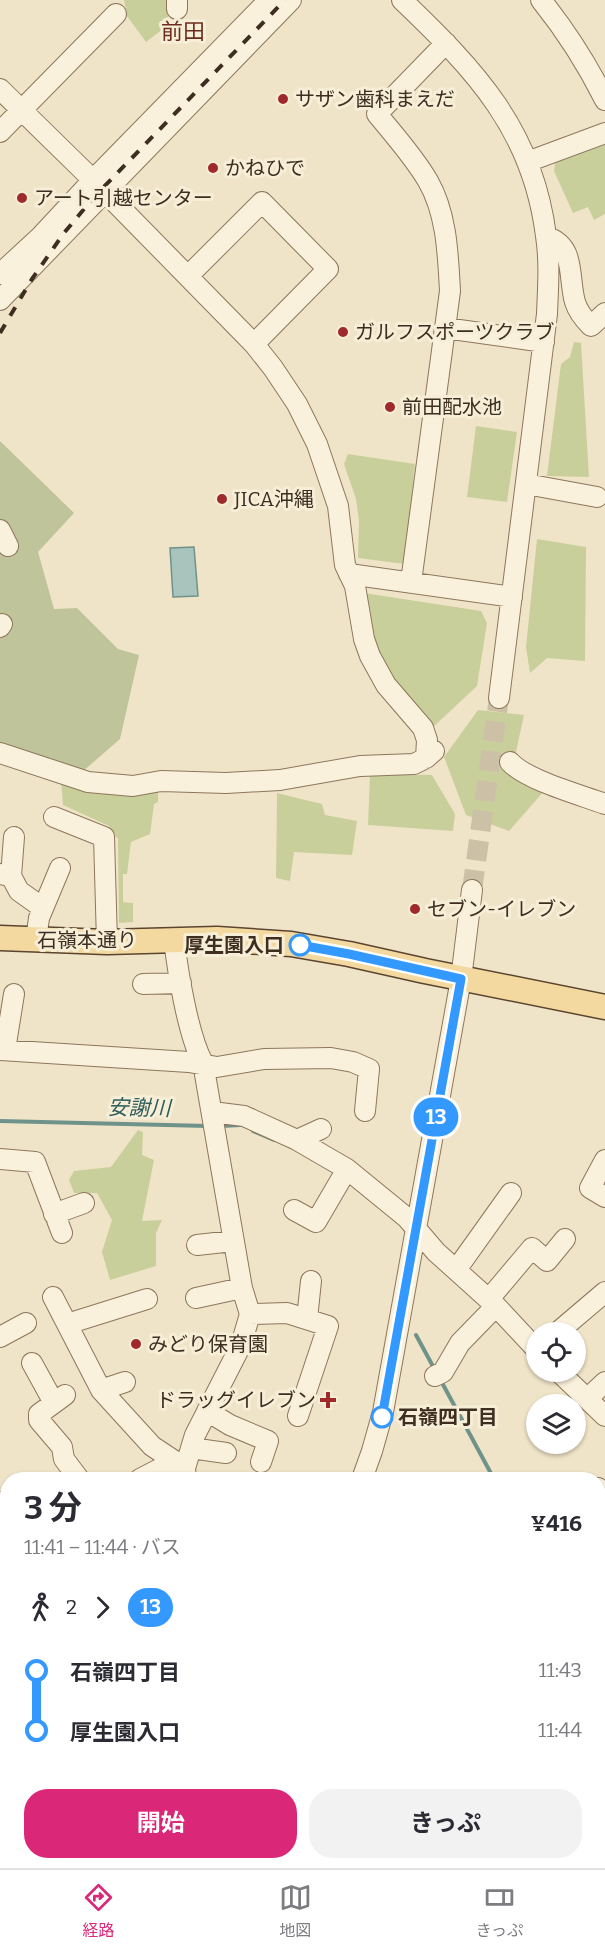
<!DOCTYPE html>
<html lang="ja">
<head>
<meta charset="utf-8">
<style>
  :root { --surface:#fff; --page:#f2f2f3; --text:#2b2b33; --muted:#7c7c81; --line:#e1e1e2; --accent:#db2777 }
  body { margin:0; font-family:Bitter,"Noto Sans JP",serif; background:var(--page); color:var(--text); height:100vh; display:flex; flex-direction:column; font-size:22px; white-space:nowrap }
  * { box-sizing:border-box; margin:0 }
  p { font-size:20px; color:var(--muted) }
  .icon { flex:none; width:33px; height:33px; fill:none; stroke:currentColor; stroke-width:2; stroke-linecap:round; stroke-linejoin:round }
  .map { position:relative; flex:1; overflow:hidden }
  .panel { position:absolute; left:0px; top:1472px; width:606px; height:398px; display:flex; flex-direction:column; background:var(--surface); border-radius:24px 24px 0 0; box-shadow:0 2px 4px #0004 }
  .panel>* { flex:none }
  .badge { padding:0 12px; border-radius:20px; font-size:21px; line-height:39px }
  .fabs { position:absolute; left:526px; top:1322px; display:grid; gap:12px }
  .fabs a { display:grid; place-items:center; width:60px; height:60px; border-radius:50%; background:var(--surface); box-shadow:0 2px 4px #0004; font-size:30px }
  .map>.badge { position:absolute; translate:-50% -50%; box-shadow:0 0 0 3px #fff }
  .legs { display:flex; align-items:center; gap:9px; height:66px; padding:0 24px; font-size:20px }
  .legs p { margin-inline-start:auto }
  .head { display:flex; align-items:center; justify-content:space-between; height:102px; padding:0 24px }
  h1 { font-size:33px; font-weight:700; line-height:45px }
  .cta { display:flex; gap:12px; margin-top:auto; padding:12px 24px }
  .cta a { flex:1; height:69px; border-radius:24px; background:var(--accent); color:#fff; font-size:24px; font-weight:700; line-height:69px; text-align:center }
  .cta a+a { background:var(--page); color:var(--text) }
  ul { padding:0 24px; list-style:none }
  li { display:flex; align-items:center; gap:21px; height:60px; font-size:22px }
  li i { display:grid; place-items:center; width:9px; height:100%; margin:0 8px; background:currentColor }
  li i::after { content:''; width:15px; height:15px; margin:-8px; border:4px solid; border-radius:50%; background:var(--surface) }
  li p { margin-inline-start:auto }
  li:first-child i { background:linear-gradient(#0000 50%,currentColor 0) }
  li:last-child i { background:linear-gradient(currentColor 50%,#0000 0) }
  .dock { display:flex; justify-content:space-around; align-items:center; height:84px; border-top:2px solid var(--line); background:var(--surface); font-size:16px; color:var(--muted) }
  .dock a { display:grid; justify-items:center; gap:3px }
  .dock .on { color:var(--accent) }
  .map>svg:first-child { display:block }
</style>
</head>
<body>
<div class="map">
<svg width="605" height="1868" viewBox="0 0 605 1868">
  <rect width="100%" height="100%" fill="#f0e4c8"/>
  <!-- green -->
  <path fill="#c9cf9b" d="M 124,0 L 170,0 L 167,26 L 146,42 L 127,16 Z
    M 605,140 L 605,214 L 594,220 L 588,207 L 573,213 L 554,171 L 556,158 Z
    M 574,342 L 581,343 L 589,477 L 547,476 L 561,364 L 570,357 Z
    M 476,426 L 517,432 L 507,502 L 467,497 Z
    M 348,454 L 415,464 L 405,564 L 358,558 L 359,521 L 356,499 L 344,464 Z
    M 537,539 L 586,547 L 585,661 L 547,658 L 530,673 L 526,647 Z
    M 364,593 L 481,611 L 487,623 L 477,686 L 430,730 L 379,664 Z
    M 478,710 L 524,715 L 511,775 L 545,790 L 509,831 L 466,815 L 444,757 Z
    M 370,774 L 432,775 L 455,814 L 453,831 L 368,825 Z
    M 61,781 L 158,788 L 158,802 L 154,804 L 150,834 L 131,842 L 127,874 L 123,874 L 123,902 L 133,903 L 133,922 L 119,923 L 118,838 L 112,835 L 109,826 L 63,805 Z
    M 277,793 L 322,804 L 325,815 L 357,821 L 352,855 L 294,852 L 290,881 L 276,878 Z
    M 138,1130 L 143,1132 L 142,1155 L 154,1160 L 142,1221 L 162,1220 L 156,1233 L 156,1266 L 110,1280 L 102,1252 L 112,1220 L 97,1193 L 74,1193 L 69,1180 L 74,1171 L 111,1167 Z"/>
  <!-- cemetery -->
  <path fill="#bfc49a" d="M 0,441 L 74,513 L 38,552 L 54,609 L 77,608 L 118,649 L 139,655 L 120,739 L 82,772 L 0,746 Z"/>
  <!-- water -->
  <path fill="#a9c4bc" stroke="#6f938a" stroke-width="1.5" d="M 194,547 L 198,596 L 173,597 L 170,548 Z"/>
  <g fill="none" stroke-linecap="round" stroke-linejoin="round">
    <!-- stream -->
    <path stroke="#6f938a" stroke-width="4" d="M 0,1121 L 208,1126
      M 221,1126 L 240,1125
      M 253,1131 L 274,1140
      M 416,1335 L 435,1370
      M 440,1379 L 494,1479"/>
    <!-- minor-tunnel -->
    <path stroke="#ccc0a6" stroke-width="20" stroke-dasharray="20 10" stroke-linecap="butt" d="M 472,890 L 499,698"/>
    <defs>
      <path id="minor" d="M 177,0 L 177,9
        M 402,0 C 475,70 533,130 546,236 C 550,262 548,288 547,314 L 499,698
        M 541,0 C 566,31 587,64 605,100
        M 0,89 L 93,180
        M 0,132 L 116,14
        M 527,162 L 605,133
        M 105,192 L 254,344 L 273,368 L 297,404 L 317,444 L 338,506 L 345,565 L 355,586 L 364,639 L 370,656 L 386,685 L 423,728 L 427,740 L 426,758
        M 547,237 C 576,246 568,278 575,302 C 578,312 584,319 591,326 L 605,313
        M 0,274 L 41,236 L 93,180 L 269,0
        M 188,276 L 262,202 L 328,269 L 254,344
        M 0,300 L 291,0
        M 445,328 L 544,342
        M 526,484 L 597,497
        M 0,530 L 8,546
        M 349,574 L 512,597
        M 411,582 L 450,291 C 448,255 447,214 428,181 C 414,157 395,136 377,114 L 446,43
        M 0,627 L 2,624
        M 0,753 L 88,782 L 133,786 L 161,781 L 226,783 L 280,780 L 360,766 L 414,764 L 426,758 L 434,751
        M 510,762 C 526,780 581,795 605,804
        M 54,817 L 104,837 L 107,942
        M 0,874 L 11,876 L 19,891 L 43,908
        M 11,876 L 14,837
        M 36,940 L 39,918 L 60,868
        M 174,940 C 178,973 188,1035 203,1063 L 242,1288 L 250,1314 L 241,1345 L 195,1435 L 185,1468 L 186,1479
        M 143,984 L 181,983
        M 0,1050 L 189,1062 L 217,1067 L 264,1059 L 331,1058 L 353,1062 L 369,1069 L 365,1111
        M 5,1050 L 14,994
        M 212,1112 L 244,1116 L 297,1140 L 347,1169 L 407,1218 L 436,1252 L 496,1306 L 537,1350
        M 297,1140 L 321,1129
        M 0,1159 L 35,1162 L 62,1233
        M 605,1160 L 590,1188 L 605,1197
        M 294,1210 L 316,1222 L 347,1169
        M 54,1214 L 84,1203
        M 197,1245 L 233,1241
        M 456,1270 L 511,1193
        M 53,1297 L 101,1390 L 152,1446 L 185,1468
        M 196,1298 L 242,1288
        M 489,1299 L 532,1248 L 547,1261 L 565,1239
        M 250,1314 L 287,1313 L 328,1326 L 298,1416
        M 307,1319 L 311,1281
        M 67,1324 L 147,1299
        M 558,1332 L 605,1292
        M 0,1337 L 26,1323
        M 32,1363 L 54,1403
        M 558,1371 L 605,1416
        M 435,1376 L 443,1372 L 460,1343 L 496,1306
        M 101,1390 L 125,1382
        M 65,1395 L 39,1414 L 39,1420 L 62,1447 L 64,1459 L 79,1479
        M 587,1399 L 605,1382
        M 207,1411 L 230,1425 L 268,1441 L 261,1462
        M 191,1448 L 226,1453
        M 140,1479 L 175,1461
        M 362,1479 L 372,1451 L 383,1412 L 461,979 L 472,890
        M 598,1488 L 605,1499
        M 1,1502 L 8,1510
        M 0,1702 L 8,1692
        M 598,1804 L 605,1816
        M 0,1812 L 8,1821
        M 46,1862 L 52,1868
        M 213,1862 L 219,1868
        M 458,1868 L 477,1862"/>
      <path id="major" d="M 0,938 L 107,942 L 217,939 L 291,944 L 349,954 L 425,971 L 605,1007"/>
    </defs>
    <!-- minor casing -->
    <use href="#minor" stroke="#8d765c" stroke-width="22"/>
    <!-- major casing -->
    <use href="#major" stroke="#5b4430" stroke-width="27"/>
    <!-- minor -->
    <use href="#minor" stroke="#faf1dc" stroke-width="20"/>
    <!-- major -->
    <use href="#major" stroke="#f3d9a0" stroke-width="24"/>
    <!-- rail -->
    <path stroke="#3d2e20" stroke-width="4" stroke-dasharray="10 10" stroke-linecap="butt" d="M 0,333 L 32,279 L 64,233 L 95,196 L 285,0"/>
  </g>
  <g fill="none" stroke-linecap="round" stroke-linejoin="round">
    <defs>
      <path id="line-1" d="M 300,945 L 349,954 L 461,979 L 382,1417"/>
    </defs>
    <!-- line-1 casing -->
    <use href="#line-1" stroke="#fff" stroke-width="14"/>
    <!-- line-1 -->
    <use href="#line-1" stroke="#39f" stroke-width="9"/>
  </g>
  <!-- markers -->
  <g fill="#9e2a2b" stroke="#f7eed8" stroke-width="2">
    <circle cx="283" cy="99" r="6"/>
    <circle cx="213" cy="168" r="6"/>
    <circle cx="22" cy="198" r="6"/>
    <circle cx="343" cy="332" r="6"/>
    <circle cx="390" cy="407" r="6"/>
    <circle cx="222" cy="499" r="6"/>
    <circle cx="415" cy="909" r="6"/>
    <circle cx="136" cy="1344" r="6"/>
    <path d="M325 1391h6v6h6v6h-6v6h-6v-6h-6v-6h6z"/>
  </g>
  <g fill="#fff" stroke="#39f" stroke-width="3">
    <circle cx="300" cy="945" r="10"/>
    <circle cx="382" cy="1417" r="10"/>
  </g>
  <g text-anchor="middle" stroke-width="6" stroke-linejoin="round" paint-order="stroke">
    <!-- poi labels -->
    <g font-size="20" fill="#3d2e20" stroke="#f7eed8" text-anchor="start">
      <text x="295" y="106">サザン歯科まえだ</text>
      <text x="225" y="175">かねひで</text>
      <text x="34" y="205">アート引越センター</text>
      <text x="355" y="339">ガルフスポーツクラブ</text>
      <text x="402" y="414">前田配水池</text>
      <text x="234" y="506">JICA沖縄</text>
      <text x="427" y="916">セブン-イレブン</text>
      <text x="148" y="1351">みどり保育園</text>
      <text x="316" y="1407" text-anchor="end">ドラッグイレブン</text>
    </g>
    <!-- street labels -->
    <g font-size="20" fill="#3d2e20" stroke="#f7eed8">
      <text x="87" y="947">石嶺本通り</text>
    </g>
    <!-- stop labels -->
    <g font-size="20" font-weight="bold" fill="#3d2e20" stroke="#f7eed8" text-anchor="end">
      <text x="284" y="952">厚生園入口</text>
      <text x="398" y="1424" text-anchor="start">石嶺四丁目</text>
    </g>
    <!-- water labels -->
    <g font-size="21" font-style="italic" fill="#2f5d5a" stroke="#f7eed8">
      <text transform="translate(139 1108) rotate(1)" y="7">安謝川</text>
    </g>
    <!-- quarter labels -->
    <g font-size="22" fill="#6b2e1e" stroke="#f7eed8">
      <text x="183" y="39">前田</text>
    </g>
  </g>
</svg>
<div class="fabs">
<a><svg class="icon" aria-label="locate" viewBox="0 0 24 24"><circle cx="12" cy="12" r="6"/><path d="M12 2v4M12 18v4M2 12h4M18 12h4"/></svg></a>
<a><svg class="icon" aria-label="layers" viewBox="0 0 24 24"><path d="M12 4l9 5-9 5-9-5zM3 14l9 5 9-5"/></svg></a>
</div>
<b class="badge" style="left:436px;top:1117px;background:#39f;color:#fff">13</b>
<section class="panel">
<div class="head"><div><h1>3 分</h1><p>11:41 – 11:44 · バス</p></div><b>¥416</b></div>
<div class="legs"><svg class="icon" aria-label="walk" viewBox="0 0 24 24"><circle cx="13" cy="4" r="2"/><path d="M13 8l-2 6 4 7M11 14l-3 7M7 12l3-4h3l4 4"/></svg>2<svg class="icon" aria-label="forward" viewBox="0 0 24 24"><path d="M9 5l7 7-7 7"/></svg><b class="badge" style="background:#39f;color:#fff">13</b></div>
<ul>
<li><i style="color:#39f"></i><b>石嶺四丁目</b><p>11:43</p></li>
<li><i style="color:#39f"></i><b>厚生園入口</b><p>11:44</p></li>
</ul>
<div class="cta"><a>開始</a><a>きっぷ</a></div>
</section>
</div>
<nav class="dock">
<a class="on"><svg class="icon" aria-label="directions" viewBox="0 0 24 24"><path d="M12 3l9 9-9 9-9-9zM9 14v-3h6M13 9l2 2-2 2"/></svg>経路</a>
<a><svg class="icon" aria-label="map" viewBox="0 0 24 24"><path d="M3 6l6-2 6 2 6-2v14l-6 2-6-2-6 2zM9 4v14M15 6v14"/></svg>地図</a>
<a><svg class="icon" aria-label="tickets" viewBox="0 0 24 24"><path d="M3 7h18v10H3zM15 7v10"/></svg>きっぷ</a>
</nav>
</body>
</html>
